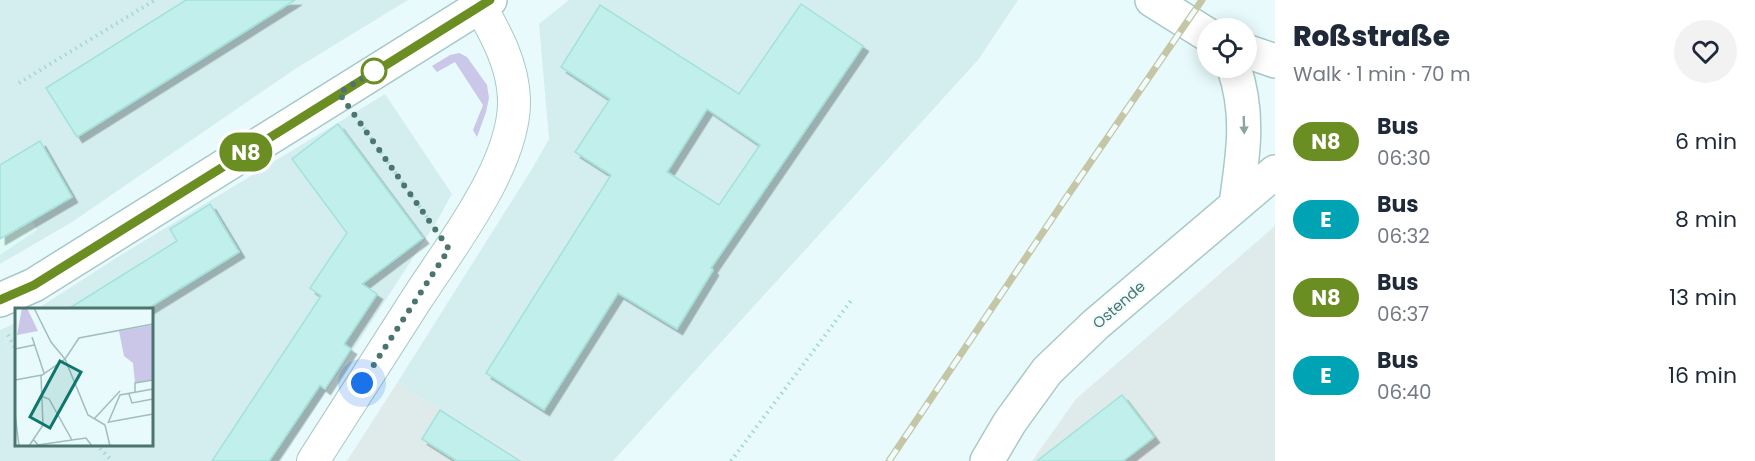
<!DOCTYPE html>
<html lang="en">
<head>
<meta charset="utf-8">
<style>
  :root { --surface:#fff; --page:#f2f2f3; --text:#1f2937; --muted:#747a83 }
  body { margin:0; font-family:Poppins,sans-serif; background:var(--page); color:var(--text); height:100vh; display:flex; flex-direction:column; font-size:22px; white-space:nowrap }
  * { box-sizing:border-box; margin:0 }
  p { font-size:20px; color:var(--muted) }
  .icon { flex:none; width:33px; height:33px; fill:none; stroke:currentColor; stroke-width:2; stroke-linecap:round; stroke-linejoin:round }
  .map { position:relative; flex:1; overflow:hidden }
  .details { display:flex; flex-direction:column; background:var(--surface); width:480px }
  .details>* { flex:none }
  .badge { padding:0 12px; border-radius:20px; font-size:21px; line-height:39px }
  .buttons { position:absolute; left:1197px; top:18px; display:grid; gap:12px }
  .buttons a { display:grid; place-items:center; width:60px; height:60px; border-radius:50%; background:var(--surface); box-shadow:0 3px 15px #0003; font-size:30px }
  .you { position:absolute; width:30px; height:30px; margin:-15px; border:4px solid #fff; border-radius:50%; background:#1a73e8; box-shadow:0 0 0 9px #1a73e833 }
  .map>.badge { position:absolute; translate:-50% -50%; box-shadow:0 0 0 3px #fff }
  .round { display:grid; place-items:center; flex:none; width:63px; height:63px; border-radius:32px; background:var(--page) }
  .summary { display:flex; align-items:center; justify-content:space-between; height:102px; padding:0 18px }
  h1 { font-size:28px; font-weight:800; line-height:45px }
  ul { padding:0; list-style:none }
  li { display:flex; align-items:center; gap:18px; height:78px; padding:0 18px }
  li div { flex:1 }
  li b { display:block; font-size:22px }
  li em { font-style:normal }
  li .badge { min-width:66px; font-weight:700; text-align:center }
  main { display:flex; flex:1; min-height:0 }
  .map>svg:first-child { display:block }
</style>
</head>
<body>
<main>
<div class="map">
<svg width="1275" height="461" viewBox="0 0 1275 461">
  <defs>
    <filter id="shadow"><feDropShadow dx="5.5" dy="5.5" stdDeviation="0" flood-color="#0004"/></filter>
  </defs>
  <rect width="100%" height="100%" fill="#e8fafc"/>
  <!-- residential -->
  <path fill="#d4eef0" d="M 0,0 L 408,0 L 295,69 L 72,222 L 0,264 Z
    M 569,0 L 1018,0 L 978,60 L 613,461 L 526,461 L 397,383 L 532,169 L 549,139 L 539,24 Z
    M 385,94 L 452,194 L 437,221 L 281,461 L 0,461 L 0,330 L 16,323 L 16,444 L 152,444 L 152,310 L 37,309 L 116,258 Z"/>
  <!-- commercial -->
  <path fill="#ddfcf5" d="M 0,166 L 37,230 L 0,255 Z"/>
  <!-- industrial -->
  <path fill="#deebea" d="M 1275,226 L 1275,461 L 1032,461 L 1076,399 Z
    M 397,383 L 526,461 L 347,461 Z"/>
  <!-- green -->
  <path fill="#cac7e9" d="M 459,53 L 467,57 L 487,85 L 489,98 L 486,112 L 477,137 L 473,130 L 483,105 L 455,62 L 437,72 L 432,66 L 450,55 Z"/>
  <!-- building -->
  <path fill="#c1f0ec" stroke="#a2e2db" stroke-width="1.5" fill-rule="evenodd" filter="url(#shadow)" d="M 186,0 L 295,0 L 77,137 L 46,88 Z
    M 801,4 L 863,46 L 711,268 L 713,270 L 677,329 L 618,293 L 544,410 L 486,373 L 611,175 L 575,152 L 610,99 L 561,67 L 600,5 L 739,94 ZM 707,109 L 760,145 L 719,205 L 667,172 Z
    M 338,124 L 423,238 L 362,284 L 377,294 L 344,344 L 351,349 L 325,389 L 320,385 L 269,461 L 212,461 L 321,296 L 310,288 L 347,233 L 292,159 Z
    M 40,141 L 72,197 L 0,239 L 0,165 Z
    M 210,204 L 239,252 L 147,309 L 68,309 L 177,241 L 170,229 Z
    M 1122,395 L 1154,437 L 1123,461 L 1037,461 Z
    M 440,410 L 520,461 L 457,461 L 422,439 Z"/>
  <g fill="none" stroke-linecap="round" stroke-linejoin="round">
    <defs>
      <path id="minor" d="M 313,461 C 347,408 381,354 416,300 C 450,247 516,164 514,99 C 513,65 496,34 480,6"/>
      <path id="tertiary" d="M 1234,68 C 1250,114 1243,156 1236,204
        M 987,461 L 1010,422 L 1047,371 L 1095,325 L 1275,172"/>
      <path id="secondary" d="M 1152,0 L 1208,35
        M 1246,51 L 1275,61
        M 0,300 L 34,285 L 490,0"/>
    </defs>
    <!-- minor casing -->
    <use href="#minor" stroke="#a9c9c7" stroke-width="34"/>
    <!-- tertiary casing -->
    <use href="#tertiary" stroke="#a9c9c7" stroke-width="36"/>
    <!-- secondary casing -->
    <use href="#secondary" stroke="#a5c9c7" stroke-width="36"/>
    <!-- path -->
    <path stroke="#a4d6d0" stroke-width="4" stroke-dasharray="1.5 4.5" stroke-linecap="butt" d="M 19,83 L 155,0
      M 360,123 L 429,220
      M 8,335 L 16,349
      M 96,444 L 112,461
      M 731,461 L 853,298"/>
    <!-- minor -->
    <use href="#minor" stroke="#fff" stroke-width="32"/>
    <!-- tertiary -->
    <use href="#tertiary" stroke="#fff" stroke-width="33"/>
    <!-- secondary -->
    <use href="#secondary" stroke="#fff" stroke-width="33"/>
    <defs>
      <path id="rail" d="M 889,461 L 1066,198 L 1202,0"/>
    </defs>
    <!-- rail casing -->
    <use href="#rail" stroke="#c5c6a6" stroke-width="7"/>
    <!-- rail -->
    <use href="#rail" stroke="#effdfe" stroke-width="4.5" stroke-dasharray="14" stroke-linecap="butt"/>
  </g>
  <!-- one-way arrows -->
  <defs><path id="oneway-solid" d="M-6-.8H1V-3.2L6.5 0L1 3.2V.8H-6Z" transform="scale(1.5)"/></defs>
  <use fill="#8ba5a2" href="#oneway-solid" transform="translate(1244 125) rotate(88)"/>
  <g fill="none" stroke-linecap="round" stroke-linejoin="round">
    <defs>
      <path id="line" d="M 0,300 L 34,285 L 490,0"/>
    </defs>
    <!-- line casing -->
    <use href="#line" stroke="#fff" stroke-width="14"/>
    <!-- line -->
    <use href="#line" stroke="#6b8e23" stroke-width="9"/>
    <!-- walk -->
    <path stroke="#4d7570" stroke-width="6" stroke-dasharray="0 10.8" d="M 362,383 L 449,249 L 339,93 L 376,70 L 374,71"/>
  </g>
  <!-- markers -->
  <circle fill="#fff" stroke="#6b8e23" stroke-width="3" cx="374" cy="71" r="12"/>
  <g text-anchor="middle" stroke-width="4.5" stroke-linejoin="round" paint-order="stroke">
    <!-- street labels -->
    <g font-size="15" fill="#4d7570" stroke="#effdfe">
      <text transform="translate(1119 305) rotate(-41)" y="5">Ostende</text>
    </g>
  </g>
  <!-- overview -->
  <g transform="translate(15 308)">
    <rect width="138" height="138" fill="#e8fafc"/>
    <path d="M 7,0 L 12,0 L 23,23 L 2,27 ZM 138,17 L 138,72 L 120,75 L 118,55 L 109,48 L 104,23 Z" fill="#cac7e9"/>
    <path fill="none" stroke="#a1bdbc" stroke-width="1.5" d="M 17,29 L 29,65M 0,41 L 19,37M 0,72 L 27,67M 120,84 L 120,75 L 138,72M 114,86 L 117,95 L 138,91M 26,88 L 34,91 L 57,132 L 71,130 L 77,138M 0,106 L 4,138M 79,111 L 105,83M 94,114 L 138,106M 93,115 L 105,87 L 138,81M 90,117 L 73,107 L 50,51 L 64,30 L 138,16M 90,117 L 95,138M 18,131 L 23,137 L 57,132M 14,138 L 28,117 L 26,68 L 50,51 L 36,34 L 19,0"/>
    <path fill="#0f766e" fill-opacity="0.15" stroke="#0f766e" stroke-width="3" d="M 45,53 L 66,64 L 35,120 L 15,109 Z"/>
    <rect width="138" height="138" fill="none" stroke="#4d7570" stroke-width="3"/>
  </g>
</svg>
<div class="buttons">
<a><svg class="icon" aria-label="locate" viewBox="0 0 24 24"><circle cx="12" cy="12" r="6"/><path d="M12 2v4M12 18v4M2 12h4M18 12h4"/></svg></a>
</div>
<div class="you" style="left:362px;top:383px"></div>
<b class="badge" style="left:246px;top:152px;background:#6b8e23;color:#fff">N8</b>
</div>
<section class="details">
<div class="summary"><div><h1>Roßstraße</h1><p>Walk · 1 min · 70 m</p></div><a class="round"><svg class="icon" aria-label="heart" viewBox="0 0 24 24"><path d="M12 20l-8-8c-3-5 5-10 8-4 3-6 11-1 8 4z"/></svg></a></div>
<ul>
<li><span class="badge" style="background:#6b8e23;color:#fff">N8</span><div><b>Bus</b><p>06:30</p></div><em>6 min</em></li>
<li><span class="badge" style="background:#00a3b4;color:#fff">E</span><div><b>Bus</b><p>06:32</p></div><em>8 min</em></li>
<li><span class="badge" style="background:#6b8e23;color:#fff">N8</span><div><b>Bus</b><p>06:37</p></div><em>13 min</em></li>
<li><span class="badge" style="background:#00a3b4;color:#fff">E</span><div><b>Bus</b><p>06:40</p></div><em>16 min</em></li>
</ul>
</section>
</main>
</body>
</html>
